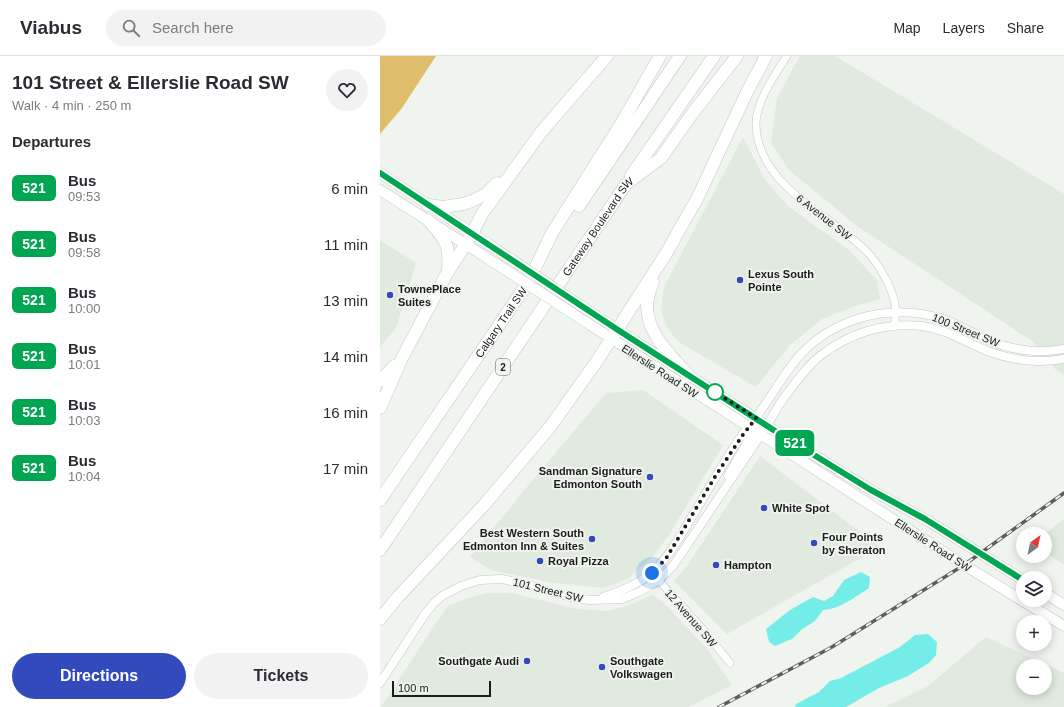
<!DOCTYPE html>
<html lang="en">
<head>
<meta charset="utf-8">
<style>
  :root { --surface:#fff; --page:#f2f2f3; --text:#2b2b33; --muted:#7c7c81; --line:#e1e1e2; --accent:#324abc }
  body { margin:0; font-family:Arial,sans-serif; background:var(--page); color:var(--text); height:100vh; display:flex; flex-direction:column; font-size:15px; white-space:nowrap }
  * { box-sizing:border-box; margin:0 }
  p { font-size:13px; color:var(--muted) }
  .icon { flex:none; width:22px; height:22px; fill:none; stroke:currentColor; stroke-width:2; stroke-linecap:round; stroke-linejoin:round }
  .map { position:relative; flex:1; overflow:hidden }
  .side { display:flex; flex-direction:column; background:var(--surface); width:380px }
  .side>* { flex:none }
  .badge { padding:0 8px; border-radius:6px; font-size:14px; line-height:26px }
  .needle { width:26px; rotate:33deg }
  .controls { position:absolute; left:636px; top:471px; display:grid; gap:8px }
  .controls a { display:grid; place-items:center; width:36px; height:36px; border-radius:50%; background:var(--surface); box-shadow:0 2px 10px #0003; font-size:20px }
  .scale { position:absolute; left:12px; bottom:10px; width:99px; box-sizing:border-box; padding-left:4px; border:2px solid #1b1d1b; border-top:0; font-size:11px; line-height:14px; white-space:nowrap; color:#1b1d1b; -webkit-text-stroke:3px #eff4ee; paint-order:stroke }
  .you { position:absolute; width:20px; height:20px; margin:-10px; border:3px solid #fff; border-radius:50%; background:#1a73e8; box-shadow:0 0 0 6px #1a73e833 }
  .map>.badge { position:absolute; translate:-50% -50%; box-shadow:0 0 0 2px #fff }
  h2 { padding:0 12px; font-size:15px; line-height:36px }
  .round { display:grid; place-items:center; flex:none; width:42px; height:42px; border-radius:21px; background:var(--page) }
  .summary { display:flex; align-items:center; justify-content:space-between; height:68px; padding:0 12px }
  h1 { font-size:19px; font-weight:800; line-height:30px }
  .primary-button { display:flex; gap:8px; margin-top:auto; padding:8px 12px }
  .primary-button a { flex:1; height:46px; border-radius:24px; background:var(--accent); color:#fff; font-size:16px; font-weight:800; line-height:46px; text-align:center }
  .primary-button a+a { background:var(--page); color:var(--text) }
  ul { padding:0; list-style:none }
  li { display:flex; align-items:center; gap:12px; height:56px; padding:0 12px }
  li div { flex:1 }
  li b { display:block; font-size:15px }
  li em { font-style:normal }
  li .badge { min-width:44px; font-weight:700; text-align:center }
  header { display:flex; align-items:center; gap:24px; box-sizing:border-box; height:56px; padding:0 20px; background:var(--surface); border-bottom:1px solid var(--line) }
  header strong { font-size:19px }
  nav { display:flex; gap:22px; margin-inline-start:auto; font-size:14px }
  .search { width:280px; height:36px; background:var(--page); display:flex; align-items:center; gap:10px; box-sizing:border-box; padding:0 14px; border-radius:22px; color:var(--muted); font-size:15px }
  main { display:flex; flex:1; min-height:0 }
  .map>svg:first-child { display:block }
</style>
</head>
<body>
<header>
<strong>Viabus</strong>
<div class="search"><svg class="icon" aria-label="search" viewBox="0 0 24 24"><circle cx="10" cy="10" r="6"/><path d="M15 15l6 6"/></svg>Search here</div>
<nav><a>Map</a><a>Layers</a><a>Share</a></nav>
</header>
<main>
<section class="side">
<div class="summary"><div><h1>101 Street &amp; Ellerslie Road SW</h1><p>Walk · 4 min · 250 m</p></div><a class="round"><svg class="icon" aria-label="heart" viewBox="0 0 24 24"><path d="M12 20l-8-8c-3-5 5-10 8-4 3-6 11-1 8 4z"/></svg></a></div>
<h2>Departures</h2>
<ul>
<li><span class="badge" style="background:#00a651;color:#fff">521</span><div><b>Bus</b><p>09:53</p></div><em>6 min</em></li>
<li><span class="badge" style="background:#00a651;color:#fff">521</span><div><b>Bus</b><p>09:58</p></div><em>11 min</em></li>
<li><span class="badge" style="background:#00a651;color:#fff">521</span><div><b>Bus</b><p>10:00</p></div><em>13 min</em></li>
<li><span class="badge" style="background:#00a651;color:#fff">521</span><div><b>Bus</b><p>10:01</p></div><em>14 min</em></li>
<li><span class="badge" style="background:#00a651;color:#fff">521</span><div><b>Bus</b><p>10:03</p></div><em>16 min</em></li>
<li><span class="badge" style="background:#00a651;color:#fff">521</span><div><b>Bus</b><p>10:04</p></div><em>17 min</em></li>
</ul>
<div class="primary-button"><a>Directions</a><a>Tickets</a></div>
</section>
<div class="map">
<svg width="684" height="651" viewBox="0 0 684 651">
  <rect width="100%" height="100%" fill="#eff4ee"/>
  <!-- built -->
  <path fill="#e0eade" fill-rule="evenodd" d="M 420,0 L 455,0 L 684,138 L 684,319 L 675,313 L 652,285 L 477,170 L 409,114 L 391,87 L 397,42 Z
    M 363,81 L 385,124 L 409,151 L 469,194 L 497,224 L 500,243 L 475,250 L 442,263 L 410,289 L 376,331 L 302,288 L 293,280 L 285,267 L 281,252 L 284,231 Z
    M 0,184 L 36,207 L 16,272 L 0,291 Z
    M 263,334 L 343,389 L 289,479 L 274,499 L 250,521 L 237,527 L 223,532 L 174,527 L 111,514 L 90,501 L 151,426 L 226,337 Z
    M 380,400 L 500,491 L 347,578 L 294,525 L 307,510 Z
    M 684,463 L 684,509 L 665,496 L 665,478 Z
    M 108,537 L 131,537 L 164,545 L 198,553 L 229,555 L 247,550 L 272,539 L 283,546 L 327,593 L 352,629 L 308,651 L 1,651 L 54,570 L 68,550 L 88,542 Z
    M 606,581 L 684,617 L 684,651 L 505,651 L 548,630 ZM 643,610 L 665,610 L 665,632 L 643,632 Z"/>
  <!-- forest -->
  <path fill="#dfbf6c" d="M 0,0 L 56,0 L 22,52 L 0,78 Z"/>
  <!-- water -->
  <path fill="#74ede8" d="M 481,516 L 490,521 L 489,532 C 475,541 460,553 443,554 L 435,565 L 421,574 L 412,583 L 395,590 L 389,586 L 386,573 L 410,554 L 433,541 L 444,545 L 453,540 L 464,524 Z
    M 548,578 L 557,586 L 556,599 L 549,607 L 528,620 L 499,632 L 466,651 L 415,651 L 416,648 L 439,636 L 450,625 L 461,622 L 520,591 L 535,579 Z"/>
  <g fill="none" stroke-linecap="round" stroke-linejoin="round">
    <defs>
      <path id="minor" d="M 407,0 C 395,19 376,45 376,68 C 377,132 454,159 490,199 C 497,207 502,216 507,225 C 510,232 514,240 515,248 C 516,255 515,262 515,269
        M 272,517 L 320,570 L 350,607"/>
      <path id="tertiary" d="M 348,420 L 374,374 L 376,369
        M 223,541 C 239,536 255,530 269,519 C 291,501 303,474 318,451 C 332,427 346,402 362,379 C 367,372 373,367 377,360 C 392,340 404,317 421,298 C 436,282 456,270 477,263 C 506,254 538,254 566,264 C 581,270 595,278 610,285 C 632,294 660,298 684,293
        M 0,627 L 45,558 L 54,547 L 62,540 L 81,530 L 100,524 L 122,523 L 145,528 L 190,541 L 209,544 L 242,543 L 259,536 L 274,527 L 284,519 L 293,510 C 322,467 351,423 380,380 C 388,369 394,357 401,346 C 413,330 425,312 440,300 C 469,277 505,266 542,270 C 569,274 586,287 610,296 C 634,305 658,307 684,303"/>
      <path id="secondary" d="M 0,117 L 107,187
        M 0,134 L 101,198
        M 218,261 L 395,375 L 491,434 L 545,463 L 643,524
        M 212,270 L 584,509 L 684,570
        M 665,537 L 684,549"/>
      <g id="motorway">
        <path d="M 251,120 L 334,0"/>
        <path d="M 48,149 L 63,151 L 83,148 L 92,145 L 106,138 L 117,127"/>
        <path d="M 199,150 L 300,0"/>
        <path d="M 48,164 C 65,183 70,187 68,214"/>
        <path d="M 273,226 C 270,234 267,241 267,250 C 267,279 292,300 309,320"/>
        <path d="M 0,325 L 14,310"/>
        <path d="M 0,352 L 21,304 L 66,219 L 92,178 L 102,158 L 162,75 L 227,0"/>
        <path id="s1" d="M 0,444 L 149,225 L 172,177 L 241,68 L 280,0"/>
        <path id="s2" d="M 0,494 L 246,128 L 281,102 L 312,58 L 357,0"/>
        <path d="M 0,563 L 17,542 L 104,449 L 170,371 L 217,305 L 287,196 L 302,169 L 317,143 L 367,36 L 386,0"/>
      </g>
    </defs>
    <!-- minor casing -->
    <use href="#minor" stroke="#c3c8c2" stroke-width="8"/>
    <!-- tertiary casing -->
    <use href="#tertiary" stroke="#c3c8c2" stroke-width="9"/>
    <!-- secondary casing -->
    <use href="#secondary" stroke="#c3c8c2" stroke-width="11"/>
    <!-- motorway casing -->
    <use href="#motorway" stroke="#c3c8c2" stroke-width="13"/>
    <!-- minor -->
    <use href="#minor" stroke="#fff" stroke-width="7"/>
    <!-- tertiary -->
    <use href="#tertiary" stroke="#fff" stroke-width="8"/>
    <!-- secondary -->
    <use href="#secondary" stroke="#fff" stroke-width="10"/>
    <!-- motorway -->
    <use href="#motorway" stroke="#fff" stroke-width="12"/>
    <defs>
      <path id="rail" d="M 339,651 L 452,591 L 584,509 L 684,437"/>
    </defs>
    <!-- rail casing -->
    <use href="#rail" stroke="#5b5e5b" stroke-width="3.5"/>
    <!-- rail -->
    <use href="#rail" stroke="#eff4ee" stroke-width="2" stroke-dasharray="6" stroke-linecap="butt"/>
    <defs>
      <path id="secondary-bridge" d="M 107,187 L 218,261
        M 101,198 L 212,270"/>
    </defs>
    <!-- secondary-bridge casing -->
    <use href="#secondary-bridge" stroke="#c3c8c2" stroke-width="11" stroke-linecap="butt"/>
    <!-- secondary-bridge -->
    <use href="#secondary-bridge" stroke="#fff" stroke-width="10"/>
  </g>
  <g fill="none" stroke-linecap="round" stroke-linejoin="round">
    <defs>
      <path id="line" d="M 0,117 L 238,274 L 395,375 L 491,434 L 545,463 L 643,524"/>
    </defs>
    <!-- line casing -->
    <use href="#line" stroke="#fff" stroke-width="9"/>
    <!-- line -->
    <use href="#line" stroke="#00a651" stroke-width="6"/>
    <!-- walk -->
    <path stroke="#1b1d1b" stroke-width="4" stroke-dasharray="0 7.2" d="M 272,517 L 279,510 L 287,501 L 336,419 L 362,380 L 376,362 L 330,333 L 335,336"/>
  </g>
  <!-- markers -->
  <g fill="#324abc" stroke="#eff4ee" stroke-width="1.5">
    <circle cx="360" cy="224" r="4"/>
    <circle cx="10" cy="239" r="4"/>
    <circle cx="270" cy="421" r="4"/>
    <circle cx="384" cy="452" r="4"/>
    <circle cx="212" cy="483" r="4"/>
    <circle cx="434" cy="487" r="4"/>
    <circle cx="160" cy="505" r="4"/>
    <circle cx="336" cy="509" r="4"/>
    <circle cx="147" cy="605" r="4"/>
    <circle cx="222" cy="611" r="4"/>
  </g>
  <circle fill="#fff" stroke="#00a651" stroke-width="2" cx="335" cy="336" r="8"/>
  <g text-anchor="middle" stroke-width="4" stroke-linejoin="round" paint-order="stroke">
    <!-- shield labels -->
    <rect fill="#eff4ee" stroke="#5b5e5a" stroke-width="1" x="116" y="303" width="14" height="16" rx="3"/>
    <g font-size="10" font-weight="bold" fill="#1b1d1b">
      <text x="123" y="315">2</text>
    </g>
    <!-- street labels -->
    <g font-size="11" fill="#1b1d1b" stroke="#eff4ee">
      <text transform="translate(444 161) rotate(38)" y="4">6 Avenue SW</text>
      <text dy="4" stroke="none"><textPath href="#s2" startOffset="390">Gateway Boulevard SW</textPath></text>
      <text dy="4" stroke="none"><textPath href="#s1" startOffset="215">Calgary Trail SW</textPath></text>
      <text transform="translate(586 274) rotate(22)" y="4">100 Street SW</text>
      <text transform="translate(280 315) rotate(33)" y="4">Ellerslie Road SW</text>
      <text transform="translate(553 489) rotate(33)" y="4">Ellerslie Road SW</text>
      <text transform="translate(168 534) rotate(14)" y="4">101 Street SW</text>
      <text transform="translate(311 562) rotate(49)" y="4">12 Avenue SW</text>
    </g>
    <!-- poi labels -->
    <g font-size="11" font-weight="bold" fill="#1b1d1b" stroke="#eff4ee" text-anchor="start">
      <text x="368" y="222">Lexus South<tspan x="368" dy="13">Pointe</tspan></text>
      <text x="18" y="237">TownePlace<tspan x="18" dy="13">Suites</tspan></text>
      <text x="262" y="419" text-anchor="end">Sandman Signature<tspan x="262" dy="13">Edmonton South</tspan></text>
      <text x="392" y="456">White Spot</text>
      <text x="204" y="481" text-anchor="end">Best Western South<tspan x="204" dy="13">Edmonton Inn &amp; Suites</tspan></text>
      <text x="442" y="485">Four Points<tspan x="442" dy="13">by Sheraton</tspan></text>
      <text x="168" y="509">Royal Pizza</text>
      <text x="344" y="513">Hampton</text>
      <text x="139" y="609" text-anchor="end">Southgate Audi</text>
      <text x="230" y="609">Southgate<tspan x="230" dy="13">Volkswagen</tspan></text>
    </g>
  </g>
</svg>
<div class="controls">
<a><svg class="needle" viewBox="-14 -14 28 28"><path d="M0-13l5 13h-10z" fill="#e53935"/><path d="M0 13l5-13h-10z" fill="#7c7c81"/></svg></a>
<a><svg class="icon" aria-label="layers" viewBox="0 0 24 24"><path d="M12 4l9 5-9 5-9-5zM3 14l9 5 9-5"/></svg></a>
<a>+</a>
<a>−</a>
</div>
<div class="scale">100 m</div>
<div class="you" style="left:272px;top:517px"></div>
<b class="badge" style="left:415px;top:387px;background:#00a651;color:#fff">521</b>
</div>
</main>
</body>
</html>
